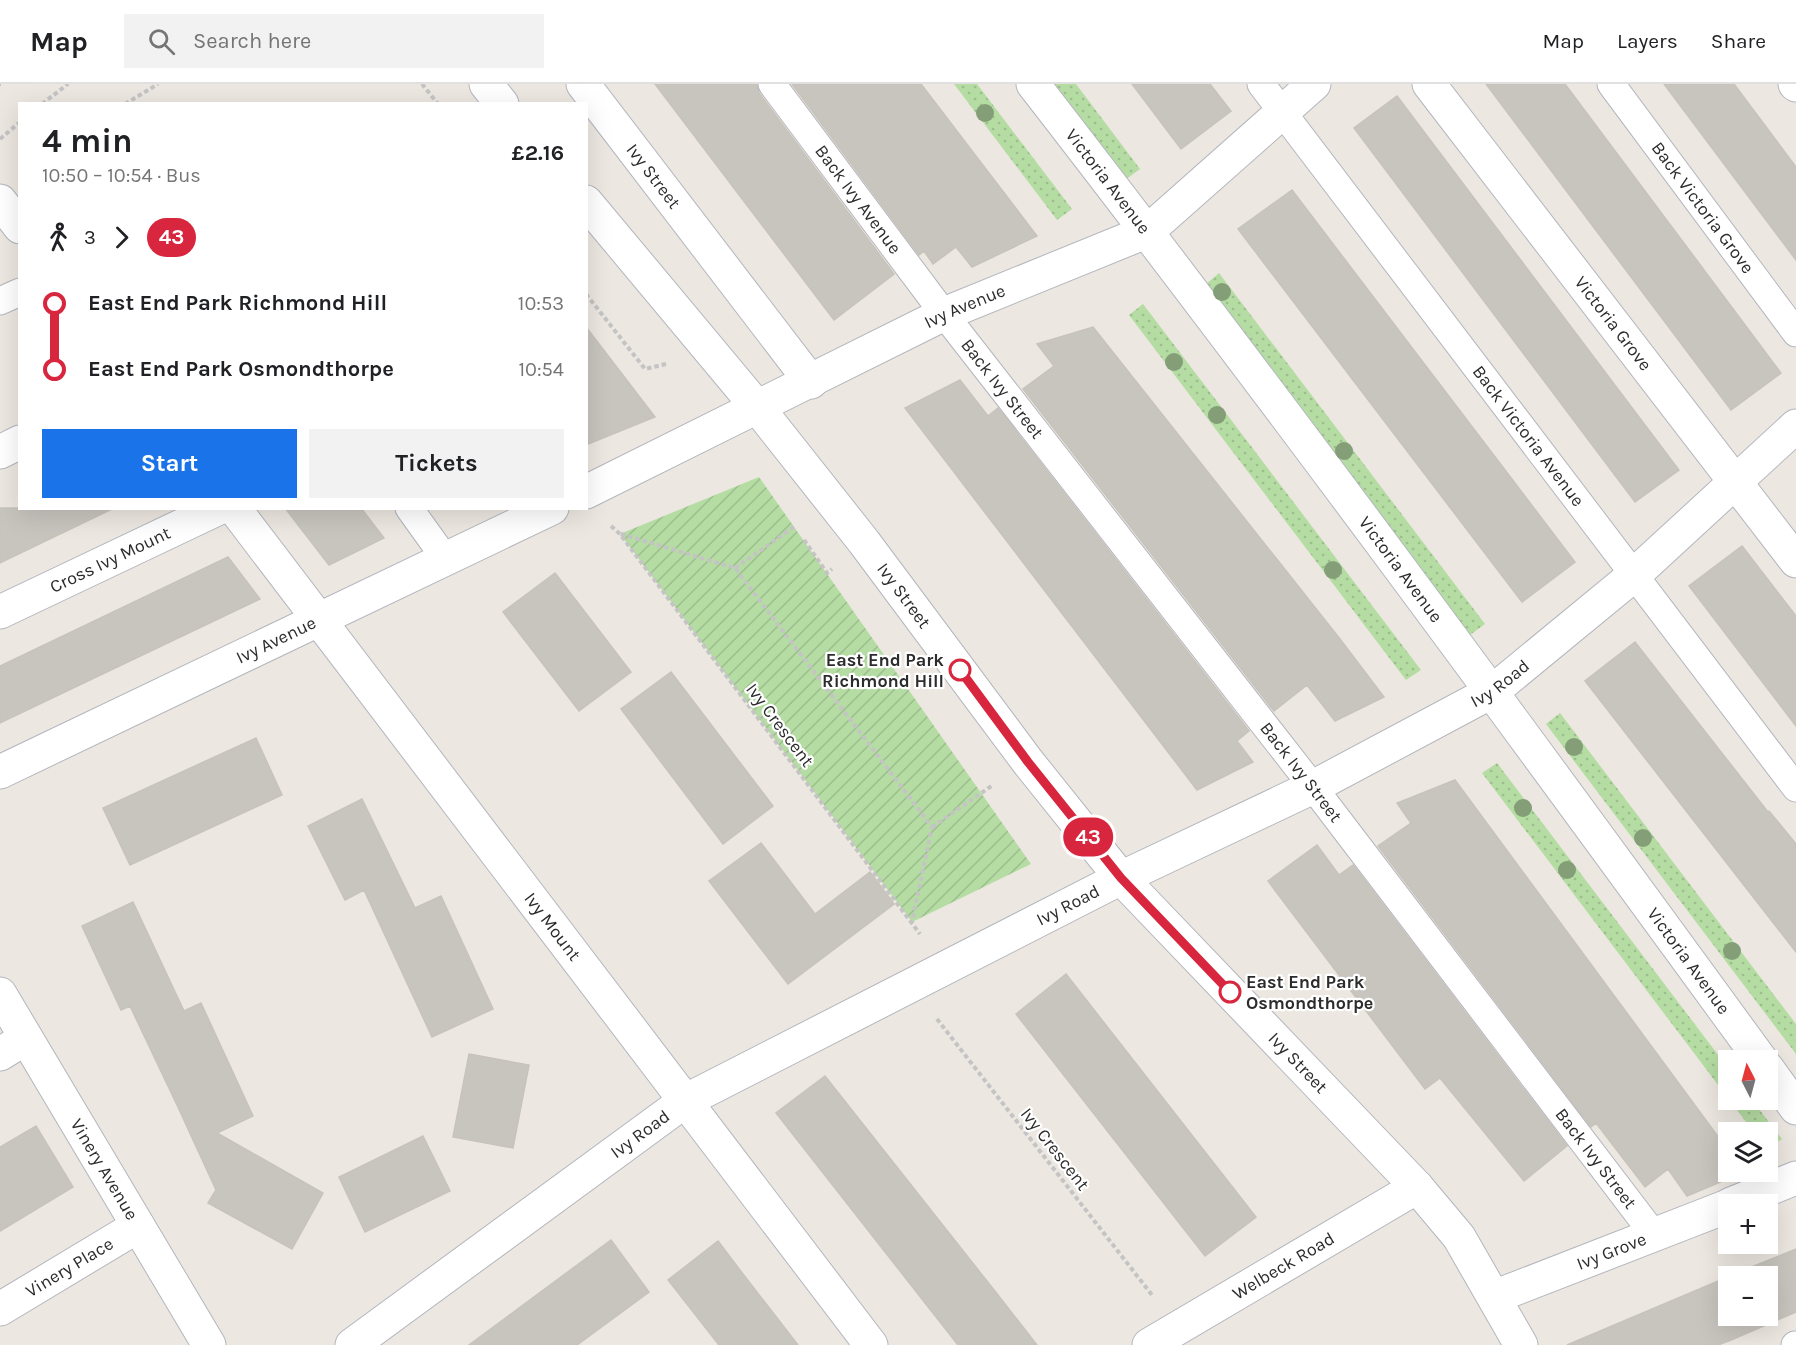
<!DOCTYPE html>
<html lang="en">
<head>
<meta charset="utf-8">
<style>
  :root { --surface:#fff; --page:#f2f2f2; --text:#202124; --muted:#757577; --line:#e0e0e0; --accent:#1a73e8 }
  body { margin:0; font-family:Karla,sans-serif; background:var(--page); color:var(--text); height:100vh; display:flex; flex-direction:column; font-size:22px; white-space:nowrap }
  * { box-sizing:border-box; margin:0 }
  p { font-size:20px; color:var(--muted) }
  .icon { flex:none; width:33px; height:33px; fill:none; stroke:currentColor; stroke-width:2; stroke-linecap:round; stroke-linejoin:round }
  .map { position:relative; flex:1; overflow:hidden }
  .details { position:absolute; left:18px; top:18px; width:570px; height:408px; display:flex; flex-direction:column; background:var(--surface); border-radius:0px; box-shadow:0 6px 24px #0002 }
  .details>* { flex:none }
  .badge { padding:0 12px; border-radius:20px; font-size:21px; line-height:39px }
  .needle { width:39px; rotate:354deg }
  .buttons { position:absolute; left:1718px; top:966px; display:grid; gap:12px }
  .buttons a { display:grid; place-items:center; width:60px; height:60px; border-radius:0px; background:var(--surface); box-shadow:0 6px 24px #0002; font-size:30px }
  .map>.badge { position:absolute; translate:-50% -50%; box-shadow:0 0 0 3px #fff }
  .legs { display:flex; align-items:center; gap:9px; height:66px; padding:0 24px; font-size:20px }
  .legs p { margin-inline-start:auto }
  .summary { display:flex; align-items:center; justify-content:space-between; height:102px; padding:0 24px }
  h1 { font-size:33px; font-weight:700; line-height:45px }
  .action { display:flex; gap:12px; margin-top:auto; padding:12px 24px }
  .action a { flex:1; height:69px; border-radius:0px; background:var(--accent); color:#fff; font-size:24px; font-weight:700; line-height:69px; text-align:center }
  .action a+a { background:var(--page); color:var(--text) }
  ul { padding:0 24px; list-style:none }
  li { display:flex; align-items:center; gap:21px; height:66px; font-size:22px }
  li i { display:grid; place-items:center; width:9px; height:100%; margin:0 8px; background:currentColor }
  li i::after { content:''; width:15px; height:15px; margin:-8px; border:4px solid; border-radius:50%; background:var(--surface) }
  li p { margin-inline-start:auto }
  li:first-child i { background:linear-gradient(#0000 50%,currentColor 0) }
  li:last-child i { background:linear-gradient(currentColor 50%,#0000 0) }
  header { display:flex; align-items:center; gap:36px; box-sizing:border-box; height:84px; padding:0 30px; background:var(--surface); border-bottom:2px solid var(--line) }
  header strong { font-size:28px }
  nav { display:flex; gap:33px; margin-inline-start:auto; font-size:21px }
  .search { width:420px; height:54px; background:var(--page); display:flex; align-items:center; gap:15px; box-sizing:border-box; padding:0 21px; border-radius:0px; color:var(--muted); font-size:22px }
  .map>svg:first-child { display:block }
</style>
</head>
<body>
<header>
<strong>Map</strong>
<div class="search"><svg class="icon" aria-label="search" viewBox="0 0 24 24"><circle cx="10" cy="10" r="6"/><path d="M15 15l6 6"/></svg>Search here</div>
<nav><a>Map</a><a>Layers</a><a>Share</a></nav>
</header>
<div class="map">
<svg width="1796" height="1261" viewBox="0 0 1796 1261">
  <defs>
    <pattern id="grass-dots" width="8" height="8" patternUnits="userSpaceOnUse" patternTransform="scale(1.5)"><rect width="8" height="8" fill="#b5dda3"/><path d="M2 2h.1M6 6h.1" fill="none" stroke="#9cbe8c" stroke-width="1.8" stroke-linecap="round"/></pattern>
    <pattern id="garden-furrows" width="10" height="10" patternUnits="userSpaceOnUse" patternTransform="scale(1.5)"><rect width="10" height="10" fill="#b5dda3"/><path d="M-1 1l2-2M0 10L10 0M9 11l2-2" fill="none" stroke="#9cbe8c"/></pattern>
  </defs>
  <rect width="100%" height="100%" fill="#ece7e0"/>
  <!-- grass -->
  <path fill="url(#grass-dots)" d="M 954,0 L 977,0 L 1072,125 L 1057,136 Z
    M 1052,0 L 1076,0 L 1140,85 L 1125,96 Z
    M 1219,189 L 1485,540 L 1470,551 L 1205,201 Z
    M 1143,220 L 1421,586 L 1406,596 L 1129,231 Z
    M 1560,629 L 1796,940 L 1796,970 L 1546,640 Z
    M 1497,679 L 1728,984 L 1728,1014 L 1482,689 Z
    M 1729,1016 L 1752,1016 L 1782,1055 L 1767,1065 L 1767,1048 L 1754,1048 Z"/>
  <!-- garden -->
  <path fill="url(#garden-furrows)" d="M 759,393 L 1031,780 L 912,838 L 620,450 Z"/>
  <!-- building -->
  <path fill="#c8c5bf" stroke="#c8c3ba" stroke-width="1.5" d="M 655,0 L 757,0 L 759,9 L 894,190 L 834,236 Z
    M 792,0 L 921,0 L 1037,152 L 972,183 L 956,163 L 933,180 L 924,167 L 919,171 Z
    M 1132,0 L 1210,0 L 1231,27 L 1181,65 Z
    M 1486,0 L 1565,0 L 1781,289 L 1731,326 Z
    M 1664,0 L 1734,0 L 1796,83 L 1796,176 Z
    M 1397,12 L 1679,386 L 1635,418 L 1354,44 Z
    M 1292,106 L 1575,478 L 1522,518 L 1238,145 Z
    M 586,243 L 655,333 L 586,361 Z
    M 1093,243 L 1340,555 L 1384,613 L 1335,637 L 1307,601 L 1274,627 L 1023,305 L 1054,282 L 1037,260 Z
    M 960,296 L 988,332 L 998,324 L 1249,647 L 1237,657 L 1253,678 L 1197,706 L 905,324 Z
    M 0,424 L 114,424 L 0,479 Z
    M 285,424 L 361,424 L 384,454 L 329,481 Z
    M 1742,462 L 1796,532 L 1796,642 L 1689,502 Z
    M 228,473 L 260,515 L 0,639 L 0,582 Z
    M 555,489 L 631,588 L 579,627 L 503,528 Z
    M 1635,558 L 1768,728 L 1769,727 L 1796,760 L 1796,868 L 1585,597 Z
    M 671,588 L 773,722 L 723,760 L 621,625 Z
    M 256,654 L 282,711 L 130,781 L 103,724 Z
    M 1455,696 L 1728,1066 L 1728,1088 L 1744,1088 L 1687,1112 L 1668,1085 L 1645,1103 L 1596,1039 L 1591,1043 L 1378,762 L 1411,739 L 1397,719 Z
    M 362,715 L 415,824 L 441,812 L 493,925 L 432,953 L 364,806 L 345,816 L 308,742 Z
    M 761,759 L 815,830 L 870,788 L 894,820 L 788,900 L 709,797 Z
    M 1317,761 L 1339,791 L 1353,781 L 1567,1062 L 1524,1097 L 1440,994 L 1425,1005 L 1268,797 Z
    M 133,818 L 184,927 L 201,919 L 253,1032 L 217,1049 L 323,1109 L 292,1165 L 208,1119 L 216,1106 L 177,1021 L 130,922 L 121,926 L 82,842 Z
    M 1066,890 L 1256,1133 L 1205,1172 L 1016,930 Z
    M 469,970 L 529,981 L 513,1064 L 453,1053 Z
    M 825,992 L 998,1211 L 1037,1261 L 958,1261 L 776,1029 Z
    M 36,1042 L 73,1103 L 0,1147 L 0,1063 Z
    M 423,1052 L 450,1107 L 365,1148 L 339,1093 Z
    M 611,1156 L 649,1208 L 577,1261 L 469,1261 Z
    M 718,1157 L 743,1190 L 798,1261 L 719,1261 L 668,1196 Z
    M 1796,1165 L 1796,1228 L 1731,1256 L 1718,1261 L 1567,1261 L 1728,1193 L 1728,1232 L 1767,1232 L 1767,1192 L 1729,1192 Z"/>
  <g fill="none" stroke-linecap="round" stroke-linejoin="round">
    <defs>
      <g id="service">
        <path id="s1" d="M 772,0 L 944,230 L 1313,703 L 1655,1152"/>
        <path id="s2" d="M 1261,0 L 1796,704"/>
        <path id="s3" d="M 1611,0 L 1796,249"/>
        <path d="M 0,217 L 20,208"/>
        <path d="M 409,424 L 447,477"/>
        <path d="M 1795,1261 L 1796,1261"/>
      </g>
      <g id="minor">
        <path id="s4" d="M 583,0 L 811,298"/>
        <path id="s5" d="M 1033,0 C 1282,321 1522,648 1761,976"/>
        <path id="s6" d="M 1429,0 L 1796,477"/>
        <path d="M 1795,0 L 1796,1"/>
        <path d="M 0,117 L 20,143"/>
        <path d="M 0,368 L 20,358"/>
        <path id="s7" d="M 586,408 L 944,230 L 1148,147 L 1314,0"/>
        <path id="s8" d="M 234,424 L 871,1261"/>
        <path id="s9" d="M 0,528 L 219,424"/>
        <path id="s10" d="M 0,688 L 552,424"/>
        <path id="s11" d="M 0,910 L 209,1261"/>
        <path d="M 0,970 L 26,954"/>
        <path d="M 1767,984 L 1796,1024"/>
        <path d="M 1731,1120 L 1796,1094"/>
        <path id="s12" d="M 1494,1213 L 1728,1122"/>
        <path id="s13" d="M 0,1225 L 138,1142"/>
        <path id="s14" d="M 352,1261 L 685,1017 L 1121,794 L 1313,703 L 1493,607 L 1634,491 L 1796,342"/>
        <path id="s15" d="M 1149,1261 L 1417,1103"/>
      </g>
      <g id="tertiary">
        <path d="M 486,0 L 502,20"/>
        <path id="s16" d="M 586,118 L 758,324 L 864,458 L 1028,678 L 1121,794 L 1417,1103 L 1459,1153 L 1521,1261"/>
      </g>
    </defs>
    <!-- service casing -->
    <use href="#service" stroke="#b4b6be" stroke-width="29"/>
    <!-- minor casing -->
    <use href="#minor" stroke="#b4b6be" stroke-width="35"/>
    <!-- tertiary casing -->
    <use href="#tertiary" stroke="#b4b6be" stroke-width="35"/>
    <!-- path -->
    <path stroke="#c4c4c4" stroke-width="4" stroke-dasharray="4.5 3" stroke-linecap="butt" d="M 0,0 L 1,0
      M 422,0 L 438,20
      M 42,20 L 68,0
      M 125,20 L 158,0
      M 0,55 L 20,38
      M 586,210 L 645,285 L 666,280
      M 611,442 L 620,450 L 920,850
      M 621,450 L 735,484 L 932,743 L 912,838
      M 804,456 L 827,489 L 832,485
      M 735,484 L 794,443
      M 932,743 L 993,701
      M 937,935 L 1152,1211"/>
    <!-- service -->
    <use href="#service" stroke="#fff" stroke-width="27"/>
    <!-- minor -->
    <use href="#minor" stroke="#fff" stroke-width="33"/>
    <!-- tertiary -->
    <use href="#tertiary" stroke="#fff" stroke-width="33"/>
  </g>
  <!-- trees -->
  <g fill="#849e78">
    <circle cx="985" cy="29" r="9"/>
    <circle cx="1222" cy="208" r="9"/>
    <circle cx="1174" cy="278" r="9"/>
    <circle cx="1217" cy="331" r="9"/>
    <circle cx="1344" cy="367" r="9"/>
    <circle cx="1333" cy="486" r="9"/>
    <circle cx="1574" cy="663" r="9"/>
    <circle cx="1523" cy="724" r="9"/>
    <circle cx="1643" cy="754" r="9"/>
    <circle cx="1567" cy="786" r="9"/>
    <circle cx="1732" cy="867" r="9"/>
  </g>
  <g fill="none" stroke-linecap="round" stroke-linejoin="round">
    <defs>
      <path id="line-1" d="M 960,586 L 1028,678 L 1121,794 L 1230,908"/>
    </defs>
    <!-- line-1 casing -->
    <use href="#line-1" stroke="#fff" stroke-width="14"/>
    <!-- line-1 -->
    <use href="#line-1" stroke="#d7263d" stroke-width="9"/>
  </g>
  <!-- markers -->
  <g fill="#fff" stroke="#d7263d" stroke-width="3">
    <circle cx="960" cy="586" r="10"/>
    <circle cx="1230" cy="908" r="10"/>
  </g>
  <g text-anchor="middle" stroke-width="4.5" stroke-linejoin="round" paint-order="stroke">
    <!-- street labels -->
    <g font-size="18" fill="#2c2c2c" stroke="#fff">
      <text dy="6" stroke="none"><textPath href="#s4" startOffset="116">Ivy Street</textPath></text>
      <text dy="6" stroke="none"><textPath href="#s5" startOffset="123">Victoria Avenue</textPath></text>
      <text dy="6" stroke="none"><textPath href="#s1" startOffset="144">Back Ivy Avenue</textPath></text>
      <text dy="6" stroke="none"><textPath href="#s3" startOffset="154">Back Victoria Grove</textPath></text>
      <text dy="6" stroke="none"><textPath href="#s7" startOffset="422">Ivy Avenue</textPath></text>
      <text dy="6" stroke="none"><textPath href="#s6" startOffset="302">Victoria Grove</textPath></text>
      <text dy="6" stroke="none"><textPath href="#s1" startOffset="382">Back Ivy Street</textPath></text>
      <text dy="6" stroke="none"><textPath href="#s2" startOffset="442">Back Victoria Avenue</textPath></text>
      <text dy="6" stroke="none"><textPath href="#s9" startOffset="122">Cross Ivy Mount</textPath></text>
      <text dy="6" stroke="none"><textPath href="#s5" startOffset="609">Victoria Avenue</textPath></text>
      <text dy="6" stroke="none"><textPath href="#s16" startOffset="506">Ivy Street</textPath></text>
      <text dy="6" stroke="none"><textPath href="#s10" startOffset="306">Ivy Avenue</textPath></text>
      <text dy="6" stroke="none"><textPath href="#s14" startOffset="1329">Ivy Road</textPath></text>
      <text transform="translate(780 641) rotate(53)" y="6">Ivy Crescent</text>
      <text dy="6" stroke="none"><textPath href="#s1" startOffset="868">Back Ivy Street</textPath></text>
      <text dy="6" stroke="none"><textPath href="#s14" startOffset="843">Ivy Road</textPath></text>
      <text dy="6" stroke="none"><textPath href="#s8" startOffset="526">Ivy Mount</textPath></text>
      <text dy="6" stroke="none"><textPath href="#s5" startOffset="1095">Victoria Avenue</textPath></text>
      <text dy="6" stroke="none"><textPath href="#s16" startOffset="1118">Ivy Street</textPath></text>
      <text dy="6" stroke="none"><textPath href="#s14" startOffset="357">Ivy Road</textPath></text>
      <text transform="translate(1055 1065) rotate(52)" y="6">Ivy Crescent</text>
      <text dy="6" stroke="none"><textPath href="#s1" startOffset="1354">Back Ivy Street</textPath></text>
      <text dy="6" stroke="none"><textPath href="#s11" startOffset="204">Vinery Avenue</textPath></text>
      <text dy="6" stroke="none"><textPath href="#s12" startOffset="126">Ivy Grove</textPath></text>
      <text dy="6" stroke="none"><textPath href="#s15" startOffset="156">Welbeck Road</textPath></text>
      <text dy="6" stroke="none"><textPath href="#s13" startOffset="81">Vinery Place</textPath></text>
    </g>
    <!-- stop labels -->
    <g font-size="18" font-weight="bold" fill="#2c2c2c" stroke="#fff" text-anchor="end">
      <text x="944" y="582">East End Park<tspan x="944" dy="21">Richmond Hill</tspan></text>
      <text x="1246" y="904" text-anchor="start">East End Park<tspan x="1246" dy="21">Osmondthorpe</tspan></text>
    </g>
  </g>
</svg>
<div class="buttons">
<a><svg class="needle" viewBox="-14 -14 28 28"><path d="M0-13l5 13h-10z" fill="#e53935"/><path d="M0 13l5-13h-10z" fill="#757577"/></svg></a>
<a><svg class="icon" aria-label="layers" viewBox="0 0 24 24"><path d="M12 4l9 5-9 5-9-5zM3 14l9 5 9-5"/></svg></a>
<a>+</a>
<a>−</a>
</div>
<b class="badge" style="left:1088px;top:753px;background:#d7263d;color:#fff">43</b>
<section class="details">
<div class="summary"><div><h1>4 min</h1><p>10:50 – 10:54 · Bus</p></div><b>£2.16</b></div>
<div class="legs"><svg class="icon" aria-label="walk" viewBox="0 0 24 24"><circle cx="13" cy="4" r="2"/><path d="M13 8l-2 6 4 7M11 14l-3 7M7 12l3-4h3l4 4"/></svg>3<svg class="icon" aria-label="forward" viewBox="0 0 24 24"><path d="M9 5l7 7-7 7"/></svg><b class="badge" style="background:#d7263d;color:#fff">43</b></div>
<ul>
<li><i style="color:#d7263d"></i><b>East End Park Richmond Hill</b><p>10:53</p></li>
<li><i style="color:#d7263d"></i><b>East End Park Osmondthorpe</b><p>10:54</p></li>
</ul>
<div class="action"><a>Start</a><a>Tickets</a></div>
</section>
</div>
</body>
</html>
